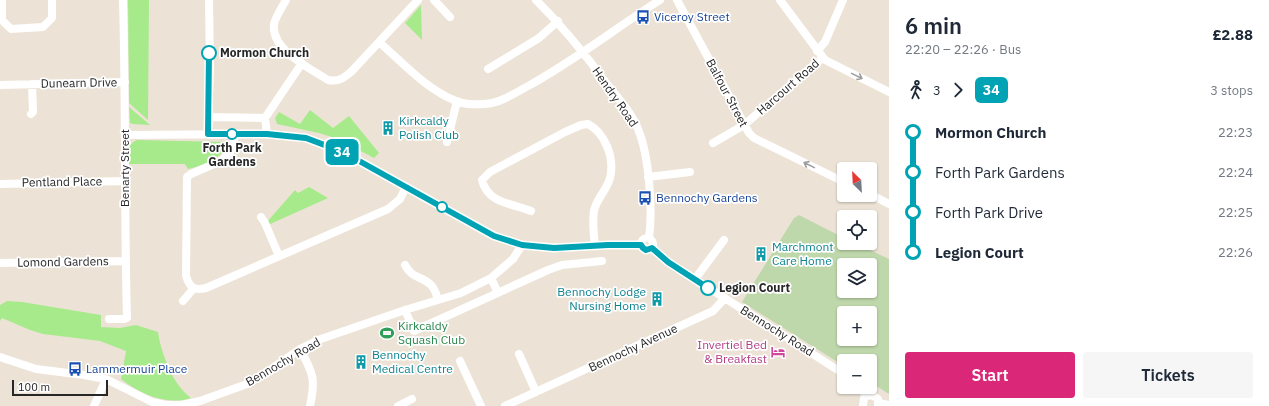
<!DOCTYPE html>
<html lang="en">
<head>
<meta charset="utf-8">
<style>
  :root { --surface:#fff; --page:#f6f6f7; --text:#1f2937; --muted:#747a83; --accent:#db2777 }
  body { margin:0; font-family:"IBM Plex Sans",sans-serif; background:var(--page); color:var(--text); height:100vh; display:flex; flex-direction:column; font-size:15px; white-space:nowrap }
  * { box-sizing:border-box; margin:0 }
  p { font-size:13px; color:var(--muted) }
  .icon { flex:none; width:22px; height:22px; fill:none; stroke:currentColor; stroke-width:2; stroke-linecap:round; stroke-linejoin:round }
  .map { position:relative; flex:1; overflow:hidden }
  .drawer { display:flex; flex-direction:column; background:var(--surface); width:380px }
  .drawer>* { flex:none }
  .badge { padding:0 8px; border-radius:6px; font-size:14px; line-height:26px }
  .needle { width:26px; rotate:336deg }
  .controls { position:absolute; left:837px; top:162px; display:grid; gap:8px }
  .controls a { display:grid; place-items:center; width:40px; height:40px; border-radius:4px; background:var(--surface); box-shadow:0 1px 3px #0004; font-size:20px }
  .scale { position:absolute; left:12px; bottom:10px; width:96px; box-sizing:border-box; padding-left:4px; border:2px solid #272727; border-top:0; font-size:11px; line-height:14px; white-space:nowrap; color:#272727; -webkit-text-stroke:3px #fff; paint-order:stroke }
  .map>.badge { position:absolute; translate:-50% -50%; box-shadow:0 0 0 2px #fff }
  .legs { display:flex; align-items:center; gap:6px; height:44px; padding:0 16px; font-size:13px }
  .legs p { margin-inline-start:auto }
  .headline { display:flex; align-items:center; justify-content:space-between; height:68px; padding:0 16px }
  h1 { font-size:22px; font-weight:600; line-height:30px }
  .button { display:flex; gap:8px; margin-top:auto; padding:8px 16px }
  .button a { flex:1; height:46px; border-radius:4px; background:var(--accent); color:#fff; font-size:16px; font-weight:600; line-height:46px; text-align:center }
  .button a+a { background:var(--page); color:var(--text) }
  ul { padding:0 16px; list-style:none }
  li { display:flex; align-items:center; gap:14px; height:40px; font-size:15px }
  li i { display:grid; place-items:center; width:6px; height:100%; margin:0 5px; background:currentColor }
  li i::after { content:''; width:10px; height:10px; margin:-5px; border:3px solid; border-radius:50%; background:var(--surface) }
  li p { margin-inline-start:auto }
  li:first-child i { background:linear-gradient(#0000 50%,currentColor 0) }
  li:last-child i { background:linear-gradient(currentColor 50%,#0000 0) }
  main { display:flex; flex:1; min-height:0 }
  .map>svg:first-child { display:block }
</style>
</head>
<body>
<main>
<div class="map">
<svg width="889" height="406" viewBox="0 0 889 406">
  <rect width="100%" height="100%" fill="#ece3d6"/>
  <!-- green -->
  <path fill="#a7ea8b" d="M 128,0 L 149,0 L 148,120 L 129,103 Z
    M 421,5 L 422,40 L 405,23 Z
    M 129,107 L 150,125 L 133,124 L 130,123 Z
    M 310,110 L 333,128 L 349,116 L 379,153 L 374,158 L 338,139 L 319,133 L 277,124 L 275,118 L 279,112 L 300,124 Z
    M 137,140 L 226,142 C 225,144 226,146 225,148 C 221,159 198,167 188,169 L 185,164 L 129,164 C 129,153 125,146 137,140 Z
    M 309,187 L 328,198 L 268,225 L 266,223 L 295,190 L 298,193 Z
    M 7,301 L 22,302 L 101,315 L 101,327 L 120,328 L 136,325 L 158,332 C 160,348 170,375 180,387 C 183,391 187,395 191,398 C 166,406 140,394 121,379 L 126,351 L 100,341 L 43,334 L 30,330 L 2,318 L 0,321 L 0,305 Z"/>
  <!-- cemetery -->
  <path fill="#bfd8ab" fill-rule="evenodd" d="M 799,215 L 844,238 L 844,243 L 855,243 L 889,259 L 889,394 L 870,382 L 870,361 L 844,361 L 844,366 L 742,302 L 794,218 ZM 844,265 L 870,265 L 870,291 L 844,291 ZM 844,313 L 870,313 L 870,339 L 844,339 Z"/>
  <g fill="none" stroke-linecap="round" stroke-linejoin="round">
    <!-- minor -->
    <path stroke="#fff" stroke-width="8" d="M 2,0 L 2,20 L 11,29 L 43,27 L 52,18 L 52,0
      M 286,0 C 283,6 274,19 274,25 C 271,50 311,69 328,80 C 339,82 344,78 352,71 L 418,0
      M 434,0 L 450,17
      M 536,0 C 562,26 585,54 607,84 C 618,98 631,112 638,129 C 649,155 653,210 649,238
      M 677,0 L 749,133 L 754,138 L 844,182
      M 780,0 L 825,60 L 889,92
      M 379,42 C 403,63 426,89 456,101 C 466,105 481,105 492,103 C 506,100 518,91 530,85 C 575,60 616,28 660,0
      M 817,51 L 825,42 L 843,0
      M 488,69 L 539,38 L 558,21
      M 0,85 L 125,82
      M 31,114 L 33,112 L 32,84
      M 208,117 L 265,118 L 302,63
      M 265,118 L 267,134
      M 208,134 L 210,67 L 209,0
      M 236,134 L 230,152 L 221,161 L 191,174 L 187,177 L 186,276 C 190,288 194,291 206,288 L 388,209 L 400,199 L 406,187
      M 125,135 L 267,134 L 306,138 L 343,152 L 494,236 L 522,245 L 554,248 L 608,245 L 641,245
      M 447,142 L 457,101
      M 713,143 L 744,125 L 822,58
      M 648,177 L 690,172
      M 0,184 L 125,181
      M 870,194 L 889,204
      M 531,211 C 512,203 488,204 482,180 L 490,172 L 565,132 L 581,125 L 588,124 C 605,133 615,158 610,178 C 607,190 596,199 594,211 C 592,222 594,235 595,246
      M 261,217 L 265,223 L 279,256
      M641 244a6 6 0 1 1 12 0a6 6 0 1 1-12 0Z
      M 652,248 L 668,262 L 844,374
      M 0,263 L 125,261
      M 405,265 C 413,280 421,275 431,285 C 435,289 436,294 438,299
      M 491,278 L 498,293
      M 695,279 L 724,240
      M 183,301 L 194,288
      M 405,310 L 414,331 L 548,270 L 562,265 L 602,261
      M 109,319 L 124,319 L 127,318 C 124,212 126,106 123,0
      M 300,349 C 313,373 316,379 310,406
      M 519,354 L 536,392
      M 0,357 L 36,369 L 84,375 L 106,379 L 152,402 L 166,405 L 182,405 L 200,401 L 247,384 L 264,374 L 300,349 L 318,340 L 405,310 L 461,293 L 491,278 L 513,259 L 522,245
      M 460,361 L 481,406
      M 859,387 L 867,396
      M 879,403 L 889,405
      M 94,406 L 106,379
      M 398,406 L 412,399
      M 505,406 L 713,311 L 725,298
      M 863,406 L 864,398 L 867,396 L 872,395 L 878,399 L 878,406"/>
  </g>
  <!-- one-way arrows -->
  <defs><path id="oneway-shaft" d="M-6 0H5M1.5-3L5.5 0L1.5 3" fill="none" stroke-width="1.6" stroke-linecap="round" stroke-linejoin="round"/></defs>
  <g stroke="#9e9e9e">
    <use href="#oneway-shaft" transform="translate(857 76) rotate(26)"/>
    <use href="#oneway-shaft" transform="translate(809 165) rotate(-154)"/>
  </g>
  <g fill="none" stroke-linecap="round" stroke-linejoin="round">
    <defs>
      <path id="line-1" d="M 209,53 L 208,134 L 267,134 L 306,138 L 343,152 L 494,236 L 522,245 L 554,248 L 608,245 L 641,245 L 643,248 L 646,250 L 652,248 L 668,262 L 708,288"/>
    </defs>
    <!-- line-1 casing -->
    <use href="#line-1" stroke="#fff" stroke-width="9"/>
    <!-- line-1 -->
    <use href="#line-1" stroke="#00a3b4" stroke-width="6"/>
  </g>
  <!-- icons -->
  <defs>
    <symbol id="bus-bare" viewBox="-9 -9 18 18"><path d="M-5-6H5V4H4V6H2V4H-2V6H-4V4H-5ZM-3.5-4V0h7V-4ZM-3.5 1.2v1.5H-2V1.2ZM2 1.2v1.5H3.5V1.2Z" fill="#1a4fb4" stroke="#fff" stroke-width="2.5" paint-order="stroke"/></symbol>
    <symbol id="building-bare" viewBox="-9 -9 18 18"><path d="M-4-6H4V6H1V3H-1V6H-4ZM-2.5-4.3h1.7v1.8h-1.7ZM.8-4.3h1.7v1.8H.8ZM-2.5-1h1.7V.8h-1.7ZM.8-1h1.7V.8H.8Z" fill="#0f9aa8" stroke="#fff" stroke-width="2.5" paint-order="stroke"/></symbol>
    <symbol id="stadium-bare" viewBox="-9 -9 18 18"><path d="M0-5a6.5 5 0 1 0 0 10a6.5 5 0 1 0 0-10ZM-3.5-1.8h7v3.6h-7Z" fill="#2e9e5b" stroke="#fff" stroke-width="2.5" paint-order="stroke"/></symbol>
    <symbol id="hotel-bare" viewBox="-9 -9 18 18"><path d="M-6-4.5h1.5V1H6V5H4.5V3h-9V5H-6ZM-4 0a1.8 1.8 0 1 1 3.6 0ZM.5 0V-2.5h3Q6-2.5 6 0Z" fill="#d1479c" stroke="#fff" stroke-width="2.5" paint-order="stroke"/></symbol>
  </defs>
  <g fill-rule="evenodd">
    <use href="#bus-bare" x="633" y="7" width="20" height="20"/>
    <use href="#building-bare" x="378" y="118" width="20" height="20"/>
    <use href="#bus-bare" x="635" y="188" width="20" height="20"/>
    <use href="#building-bare" x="751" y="244" width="20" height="20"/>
    <use href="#building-bare" x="647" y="289" width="20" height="20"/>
    <use href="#stadium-bare" x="377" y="323" width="20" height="20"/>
    <use href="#hotel-bare" x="768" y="342" width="20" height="20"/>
    <use href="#building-bare" x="351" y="352" width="20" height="20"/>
    <use href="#bus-bare" x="65" y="359" width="20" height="20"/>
  </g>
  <!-- markers -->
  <g fill="#fff" stroke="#00a3b4" stroke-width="2">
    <circle cx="209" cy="53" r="7"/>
    <circle cx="232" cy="134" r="5"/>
    <circle cx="442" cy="207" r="5"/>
    <circle cx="708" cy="288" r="7"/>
  </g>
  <g text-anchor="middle" stroke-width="3.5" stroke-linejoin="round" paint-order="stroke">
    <!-- transit labels -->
    <g font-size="12" fill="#164399" stroke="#fff" text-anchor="start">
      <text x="654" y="21">Viceroy Street</text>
      <text x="656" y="202">Bennochy Gardens</text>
      <text x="86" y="373">Lammermuir Place</text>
    </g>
    <!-- stop labels -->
    <g font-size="12" font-weight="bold" fill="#272727" stroke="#fff" text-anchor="start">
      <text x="220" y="57">Mormon Church</text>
      <text x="232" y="152" text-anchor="middle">Forth Park<tspan x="232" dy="14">Gardens</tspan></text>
      <text x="719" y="292">Legion Court</text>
    </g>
    <!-- street labels -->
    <g font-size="12" fill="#272727" stroke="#fff">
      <text transform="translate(79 83) rotate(-1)" y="4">Dunearn Drive</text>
      <text transform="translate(788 87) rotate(-41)" y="4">Harcourt Road</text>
      <text transform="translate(727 93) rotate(62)" y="4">Balfour Street</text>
      <text transform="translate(615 97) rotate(55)" y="4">Hendry Road</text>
      <text transform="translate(125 168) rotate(-90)" y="4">Benarty Street</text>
      <text transform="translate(62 182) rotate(-1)" y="4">Pentland Place</text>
      <text transform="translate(63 262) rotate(-1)" y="4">Lomond Gardens</text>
      <text transform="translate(777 331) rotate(32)" y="4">Bennochy Road</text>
      <text transform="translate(633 348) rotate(-25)" y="4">Bennochy Avenue</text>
      <text transform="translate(283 362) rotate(-30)" y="4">Bennochy Road</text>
    </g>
    <!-- culture labels -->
    <g font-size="12" fill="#0d838f" stroke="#fff" text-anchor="start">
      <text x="399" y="125">Kirkcaldy<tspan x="399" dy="14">Polish Club</tspan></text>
      <text x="772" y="251">Marchmont<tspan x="772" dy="14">Care Home</tspan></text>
      <text x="646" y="296" text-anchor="end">Bennochy Lodge<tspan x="646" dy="14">Nursing Home</tspan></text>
      <text x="372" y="359">Bennochy<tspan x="372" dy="14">Medical Centre</tspan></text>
    </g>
    <!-- leisure labels -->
    <g font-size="12" fill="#27864d" stroke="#fff" text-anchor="start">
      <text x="398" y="330">Kirkcaldy<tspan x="398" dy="14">Squash Club</tspan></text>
    </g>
    <!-- hotel labels -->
    <g font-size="12" fill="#b23c85" stroke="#fff" text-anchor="end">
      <text x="767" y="349">Invertiel Bed<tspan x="767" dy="14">&amp; Breakfast</tspan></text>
    </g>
  </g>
</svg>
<div class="controls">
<a><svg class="needle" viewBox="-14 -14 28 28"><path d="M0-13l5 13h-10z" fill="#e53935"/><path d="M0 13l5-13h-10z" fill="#747a83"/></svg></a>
<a><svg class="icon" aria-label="locate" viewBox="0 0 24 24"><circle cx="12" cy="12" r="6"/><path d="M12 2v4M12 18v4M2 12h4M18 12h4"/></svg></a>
<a><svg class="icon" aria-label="layers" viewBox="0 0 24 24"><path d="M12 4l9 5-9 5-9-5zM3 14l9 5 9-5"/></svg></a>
<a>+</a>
<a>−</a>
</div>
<div class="scale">100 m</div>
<b class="badge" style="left:342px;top:152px;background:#00a3b4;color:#fff">34</b>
</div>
<section class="drawer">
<div class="headline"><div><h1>6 min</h1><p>22:20 – 22:26 · Bus</p></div><b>£2.88</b></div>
<div class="legs"><svg class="icon" aria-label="walk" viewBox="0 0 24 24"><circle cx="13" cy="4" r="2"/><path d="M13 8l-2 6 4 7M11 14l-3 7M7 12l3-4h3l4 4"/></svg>3<svg class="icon" aria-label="forward" viewBox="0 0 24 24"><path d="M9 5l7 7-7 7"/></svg><b class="badge" style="background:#00a3b4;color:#fff">34</b><p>3 stops</p></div>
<ul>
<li><i style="color:#00a3b4"></i><b>Mormon Church</b><p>22:23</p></li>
<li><i style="color:#00a3b4"></i><span>Forth Park Gardens</span><p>22:24</p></li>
<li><i style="color:#00a3b4"></i><span>Forth Park Drive</span><p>22:25</p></li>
<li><i style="color:#00a3b4"></i><b>Legion Court</b><p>22:26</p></li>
</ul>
<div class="button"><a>Start</a><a>Tickets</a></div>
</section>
</main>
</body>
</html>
